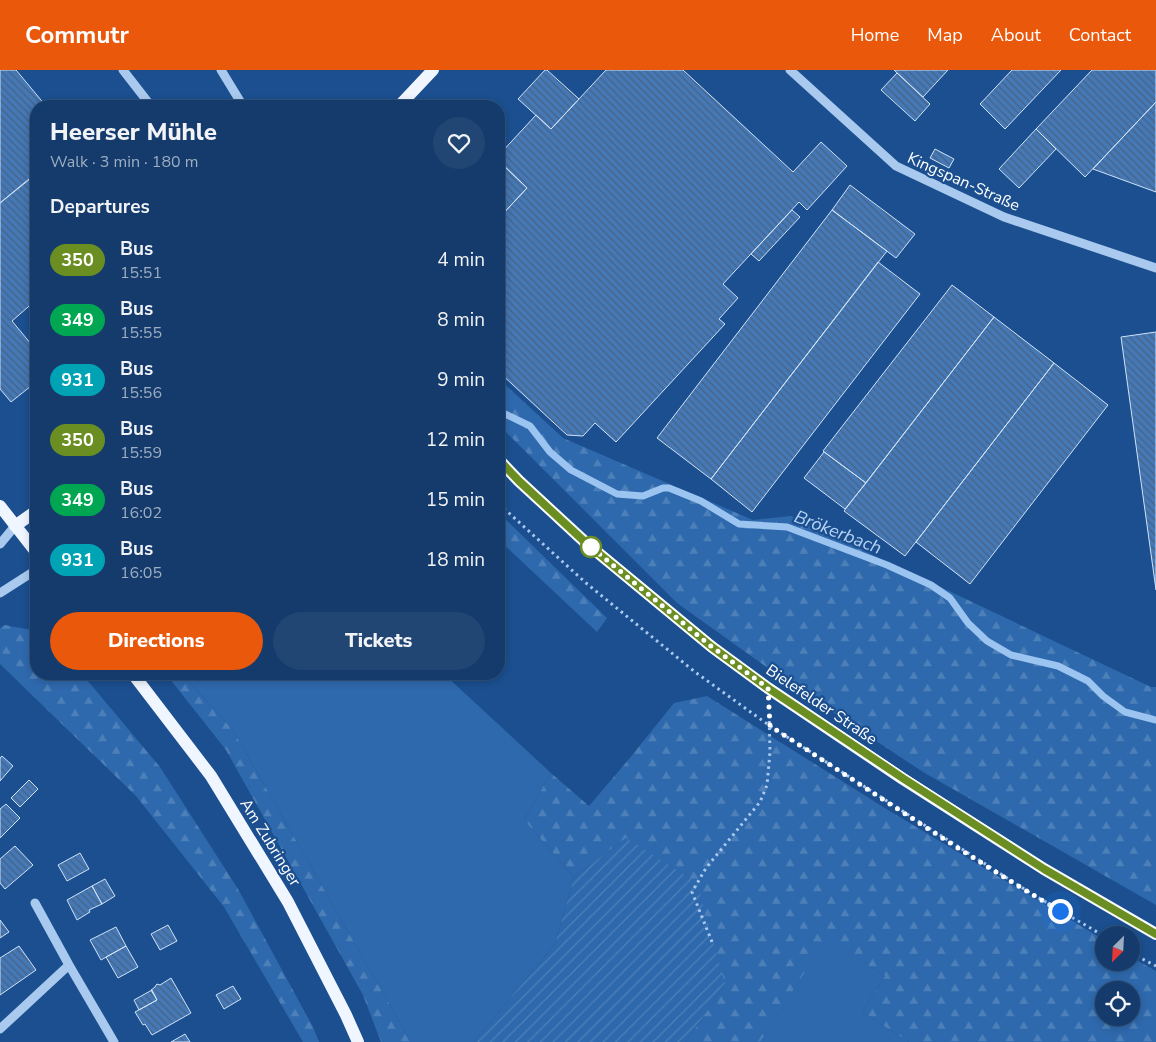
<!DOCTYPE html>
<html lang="en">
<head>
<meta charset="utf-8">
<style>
  :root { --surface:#143b6b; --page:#214673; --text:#f1f3f6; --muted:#9dadc1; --line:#33557e; --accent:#ea580c }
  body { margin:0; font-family:"Nunito Sans",sans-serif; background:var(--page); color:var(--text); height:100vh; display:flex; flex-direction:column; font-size:19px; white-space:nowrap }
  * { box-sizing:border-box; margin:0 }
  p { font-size:16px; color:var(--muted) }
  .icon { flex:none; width:28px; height:28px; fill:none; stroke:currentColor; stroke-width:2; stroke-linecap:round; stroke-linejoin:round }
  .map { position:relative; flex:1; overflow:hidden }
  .sheet { position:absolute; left:30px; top:30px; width:475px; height:580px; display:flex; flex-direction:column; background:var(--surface); border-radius:20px; box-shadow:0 2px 8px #0003,0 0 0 1px var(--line) }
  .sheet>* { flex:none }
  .badge { padding:0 10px; border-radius:16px; font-size:18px; line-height:32px }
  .needle { width:32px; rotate:204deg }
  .tools { position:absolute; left:1095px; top:856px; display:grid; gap:10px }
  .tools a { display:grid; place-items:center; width:45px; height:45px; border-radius:50%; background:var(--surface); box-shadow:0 2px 8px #0003,0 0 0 1px var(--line); font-size:25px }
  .you { position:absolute; width:25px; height:25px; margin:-12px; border:4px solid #fff; border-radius:50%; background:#1a73e8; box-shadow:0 0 0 8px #1a73e833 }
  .map>.badge { position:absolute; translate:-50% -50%; box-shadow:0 0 0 2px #fff }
  h2 { padding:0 20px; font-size:19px; line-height:45px }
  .round { display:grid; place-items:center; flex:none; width:52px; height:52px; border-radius:26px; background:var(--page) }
  .head { display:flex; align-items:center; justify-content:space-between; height:85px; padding:0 20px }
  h1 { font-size:24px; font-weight:800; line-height:38px }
  .primary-button { display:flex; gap:10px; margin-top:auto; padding:10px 20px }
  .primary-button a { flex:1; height:58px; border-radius:30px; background:var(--accent); color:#fff; font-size:20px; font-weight:800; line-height:58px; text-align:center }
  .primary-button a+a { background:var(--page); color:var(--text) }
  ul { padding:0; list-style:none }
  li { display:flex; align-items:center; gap:15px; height:60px; padding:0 20px }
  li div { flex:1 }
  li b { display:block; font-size:19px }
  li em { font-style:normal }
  li .badge { min-width:55px; font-weight:700; text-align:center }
  header { display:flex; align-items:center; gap:30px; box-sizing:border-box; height:70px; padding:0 25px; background:var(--accent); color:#fff }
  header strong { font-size:24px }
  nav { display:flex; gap:28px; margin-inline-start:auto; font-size:18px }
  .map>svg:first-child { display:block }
</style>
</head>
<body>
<header>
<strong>Commutr</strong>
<nav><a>Home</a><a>Map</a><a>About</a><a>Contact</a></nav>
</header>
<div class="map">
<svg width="1156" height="972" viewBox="0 0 1156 972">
  <defs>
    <pattern id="forest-firs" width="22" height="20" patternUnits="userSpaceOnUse" patternTransform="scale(1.25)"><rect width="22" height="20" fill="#2e69ad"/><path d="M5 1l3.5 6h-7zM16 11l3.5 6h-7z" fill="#4d80b9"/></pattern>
    <pattern id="garden-furrows" width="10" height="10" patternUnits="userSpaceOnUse" patternTransform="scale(1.25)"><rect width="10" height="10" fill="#2e69ad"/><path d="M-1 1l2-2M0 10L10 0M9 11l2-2" fill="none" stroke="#4d80b9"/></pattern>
    <pattern id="building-back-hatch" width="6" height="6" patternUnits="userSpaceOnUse" patternTransform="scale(1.25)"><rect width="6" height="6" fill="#4478b7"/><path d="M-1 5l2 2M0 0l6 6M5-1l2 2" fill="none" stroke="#486282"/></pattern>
  </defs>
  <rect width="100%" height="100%" fill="#1b4f8f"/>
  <!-- grass -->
  <path fill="#2e69ad" d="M 182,604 L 444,604 L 551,703 L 524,750 L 574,807 L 555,874 L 474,972 L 411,972 L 233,660 Z
    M 826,868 L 885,906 L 862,942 L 909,972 L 760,972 Z"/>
  <!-- forest -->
  <path fill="url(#forest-firs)" fill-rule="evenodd" d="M 499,309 L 563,368 L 753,450 L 791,446 L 1151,617 L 1156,617 L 1156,835 L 923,702 L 790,614 L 677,533 L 499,355 Z
    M 499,443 L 607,548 L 597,562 L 499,470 Z
    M 5,555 L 36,561 L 36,604 L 82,604 L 160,697 L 238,819 L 313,957 L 319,972 L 303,972 L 224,837 L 136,726 L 0,594 L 0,558 Z
    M 166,604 L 182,604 L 233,660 L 411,972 L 381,972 L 363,925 L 226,680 Z
    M 707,626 L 888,740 L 1104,870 L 1104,892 L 1131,892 L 1131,887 L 1156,901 L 1156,972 L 909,972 L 862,942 L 885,906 L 826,869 L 760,972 L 686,972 L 725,914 L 626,768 L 574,807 L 524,750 L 551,703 L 589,736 L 629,689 L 674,633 ZM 1104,920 L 1131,920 L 1131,948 L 1104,948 Z"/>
  <!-- garden -->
  <path fill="url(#garden-furrows)" d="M 626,768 L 697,813 L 725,914 L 686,972 L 474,972 L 555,874 L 574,807 Z"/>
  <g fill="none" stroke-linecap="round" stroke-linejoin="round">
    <!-- stream -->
    <path stroke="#9cc4f0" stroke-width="7" d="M 499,341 L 530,356 L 550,382 L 571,400 L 617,424 L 643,426 L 663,418 L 669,418 L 701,431 L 739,454 L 787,457 L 887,495 L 931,515 L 950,528 L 968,553 L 987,571 L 1011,585 L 1058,596 L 1088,611 L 1103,626 L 1125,642 L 1156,650"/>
  </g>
  <!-- building -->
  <path fill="url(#building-back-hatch)" stroke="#cfe3fa" d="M 0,0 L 16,0 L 46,36 L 36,36 L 36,103 L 0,133 Z
    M 545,0 L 547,0 L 579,29 L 551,59 L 518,29 Z
    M 606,0 L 683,0 L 793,102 L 821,72 L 847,96 L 807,140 L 799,132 L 723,214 L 738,228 L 719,249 L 725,254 L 616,372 L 595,353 L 583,366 L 567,365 L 499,302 L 499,148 L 527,118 L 499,91 L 499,85 L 536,45 L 551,59 Z
    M 894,0 L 948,0 L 923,27 Z
    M 1012,0 L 1061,0 L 1005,59 L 980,34 Z
    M 1092,0 L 1156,0 L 1156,32 L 1085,107 L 1036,59 Z
    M 897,3 L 930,34 L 915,51 L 881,20 Z
    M 1156,32 L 1156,122 L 1093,99 Z
    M 1036,59 L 1056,79 L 1019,118 L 999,99 Z
    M 935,79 L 954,89 L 949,98 L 930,88 Z
    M 499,91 L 527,118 L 499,148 Z
    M 30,109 L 36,117 L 36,230 L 12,251 L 36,280 L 36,312 L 11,332 L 0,319 L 0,133 Z
    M 850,115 L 915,164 L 896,188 L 832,140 Z
    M 792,140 L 800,147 L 759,191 L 751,184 Z
    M 832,140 L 887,181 L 711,409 L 657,368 Z
    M 878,192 L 920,224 L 752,442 L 711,409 Z
    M 952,215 L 994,247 L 866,413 L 823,381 Z
    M 994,247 L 1054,293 L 905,486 L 844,441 Z
    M 1156,262 L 1156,520 L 1121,267 Z
    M 1054,293 L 1108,335 L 970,514 L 916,472 Z
    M 824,382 L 866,413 L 845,439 L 804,408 Z
    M 2,686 L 13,696 L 0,711 L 0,688 Z
    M 29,710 L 38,719 L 20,737 L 11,728 Z
    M 6,734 L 20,748 L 0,768 L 0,739 Z
    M 15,776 L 33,795 L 5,819 L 0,813 L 0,789 Z
    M 80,783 L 89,799 L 67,811 L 58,795 Z
    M 105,809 L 115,826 L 102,834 L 92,816 Z
    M 92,816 L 102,834 L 89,840 L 90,842 L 77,850 L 67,830 Z
    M 0,850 L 9,862 L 0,868 Z
    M 168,855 L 177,871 L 160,880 L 151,864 Z
    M 116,857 L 126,876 L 101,890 L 90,870 Z
    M 19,876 L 36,900 L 0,925 L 0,888 Z
    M 126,876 L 138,897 L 118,908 L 106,887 Z
    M 171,908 L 191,943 L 152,965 L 145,954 L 143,955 L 135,942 L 157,930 L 151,920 L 154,918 L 157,914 L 160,915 Z
    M 233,916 L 241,929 L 224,939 L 216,925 Z
    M 152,920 L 157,930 L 139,940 L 134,930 Z
    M 185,964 L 190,972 L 171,972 Z"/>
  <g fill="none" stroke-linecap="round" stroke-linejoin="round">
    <!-- path -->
    <path stroke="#a9c9ee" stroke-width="3" stroke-dasharray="2.5 4" stroke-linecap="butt" d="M 499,434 L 586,513 L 695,602 L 770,656 L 1032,824 L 1104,866
      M 712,872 L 692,822 L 706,798 L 760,732 L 767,715 L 770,682 L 769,641
      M 1131,883 L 1156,896"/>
    <!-- minor -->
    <path stroke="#a9c9ee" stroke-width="9" d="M 123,0 L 151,36
      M 221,0 L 243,36
      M 790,0 L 896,96 L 1004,147 L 1156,198
      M 0,474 L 15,456
      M 0,523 L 36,500
      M 35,833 L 69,895 L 114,972
      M 0,959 L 69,895"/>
    <!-- major -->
    <path stroke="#f0f6ff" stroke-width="12" d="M 399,36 L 433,0
      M 499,390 L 519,411 L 585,472 L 712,577 L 768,618 L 903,709 L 1044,799 L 1156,864
      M 0,436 L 36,482
      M 15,456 L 36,441
      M 133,604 L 211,706 L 288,832 L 346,945 L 358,972"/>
  </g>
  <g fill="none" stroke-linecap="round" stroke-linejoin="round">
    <defs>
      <path id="line" d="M 499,390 L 519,411 L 585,472 L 712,577 L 768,618 L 904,709 L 1044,799 L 1156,864"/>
    </defs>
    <!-- line casing -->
    <use href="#line" stroke="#fff" stroke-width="11"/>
    <!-- line -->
    <use href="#line" stroke="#6b8e23" stroke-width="8"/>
    <!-- walk -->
    <path stroke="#fff" stroke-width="5" stroke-dasharray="0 9" d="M 591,477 L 585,472 L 712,577 L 768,618 L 770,656 C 867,718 962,783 1060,841"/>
  </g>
  <!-- markers -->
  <circle fill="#fff" stroke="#6b8e23" stroke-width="2.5" cx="591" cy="477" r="10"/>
  <g text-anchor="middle" stroke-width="4.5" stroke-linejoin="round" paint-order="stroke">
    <!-- street labels -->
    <g font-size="16" fill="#fff" stroke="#1b4f8f">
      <text transform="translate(964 111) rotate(24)" y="6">Kingspan-Straße</text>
      <text transform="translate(822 634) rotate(34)" y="6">Bielefelder Straße</text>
      <text transform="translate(271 772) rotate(58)" y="6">Am Zubringer</text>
    </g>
    <!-- water labels -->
    <g font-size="18" font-style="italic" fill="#b5d3f5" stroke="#1b4f8f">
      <text transform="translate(838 462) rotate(21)" y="6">Brökerbach</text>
    </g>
  </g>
</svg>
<div class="tools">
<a><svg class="needle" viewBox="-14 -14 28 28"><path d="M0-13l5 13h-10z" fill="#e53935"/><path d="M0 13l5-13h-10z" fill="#9dadc1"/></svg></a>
<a><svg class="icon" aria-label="locate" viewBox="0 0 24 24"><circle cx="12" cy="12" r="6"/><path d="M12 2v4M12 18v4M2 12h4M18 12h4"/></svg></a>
</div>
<div class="you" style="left:1060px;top:841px"></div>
<section class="sheet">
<div class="head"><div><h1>Heerser Mühle</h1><p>Walk · 3 min · 180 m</p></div><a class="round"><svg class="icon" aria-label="heart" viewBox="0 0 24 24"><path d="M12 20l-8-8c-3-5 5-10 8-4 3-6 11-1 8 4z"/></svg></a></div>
<h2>Departures</h2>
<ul>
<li><span class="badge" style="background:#6b8e23;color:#fff">350</span><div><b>Bus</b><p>15:51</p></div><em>4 min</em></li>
<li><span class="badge" style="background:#00a651;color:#fff">349</span><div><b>Bus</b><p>15:55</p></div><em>8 min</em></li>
<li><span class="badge" style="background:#00a3b4;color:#fff">931</span><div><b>Bus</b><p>15:56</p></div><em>9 min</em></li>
<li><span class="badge" style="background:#6b8e23;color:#fff">350</span><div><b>Bus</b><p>15:59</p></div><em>12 min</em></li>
<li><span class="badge" style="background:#00a651;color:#fff">349</span><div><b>Bus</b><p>16:02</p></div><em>15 min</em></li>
<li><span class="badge" style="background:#00a3b4;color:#fff">931</span><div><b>Bus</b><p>16:05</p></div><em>18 min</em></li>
</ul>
<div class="primary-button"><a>Directions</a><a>Tickets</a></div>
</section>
</div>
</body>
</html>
